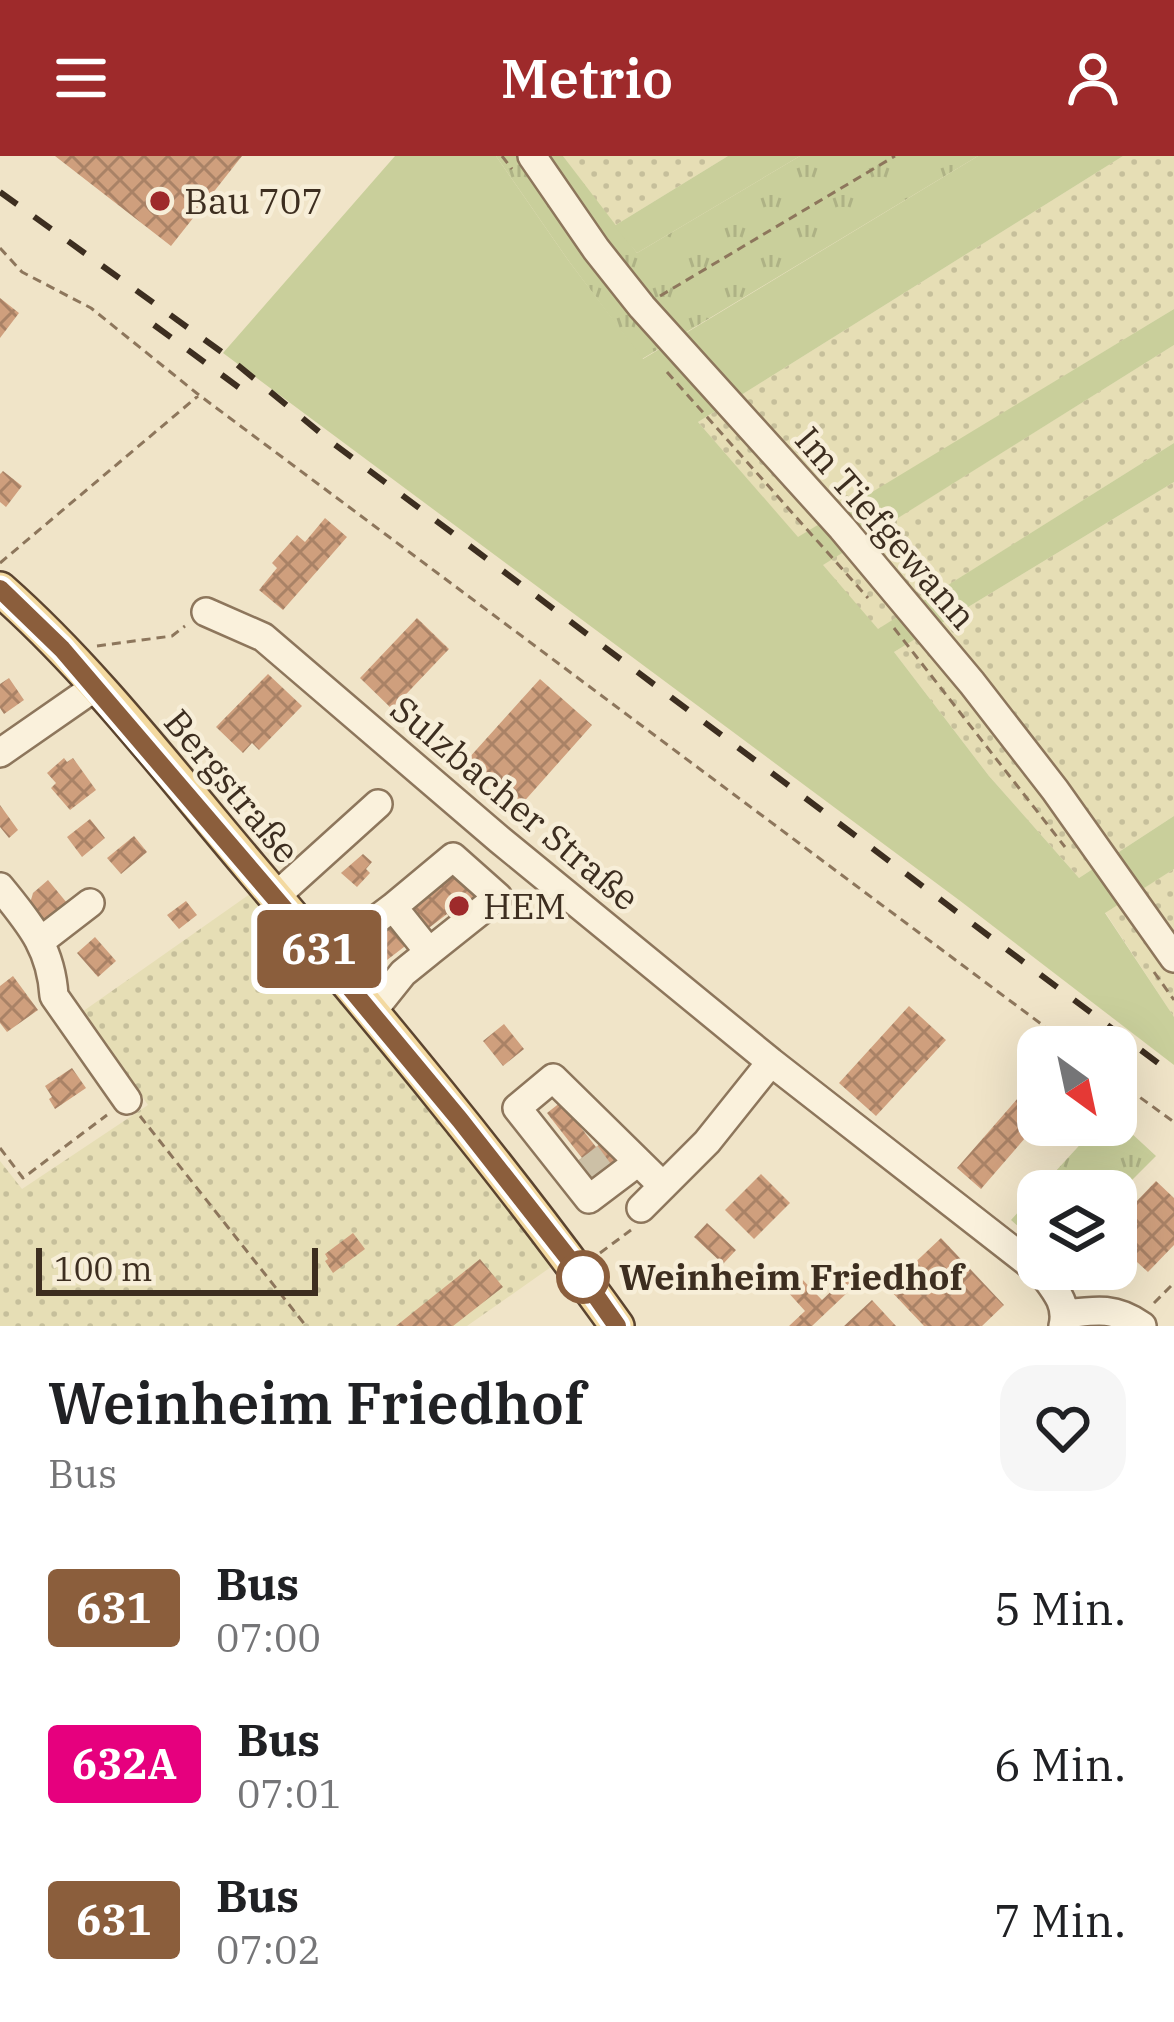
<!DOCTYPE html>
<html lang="de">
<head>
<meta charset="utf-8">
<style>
  :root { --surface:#fff; --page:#f6f6f6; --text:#202124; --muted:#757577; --accent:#9e2a2b }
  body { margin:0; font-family:"IBM Plex Serif",serif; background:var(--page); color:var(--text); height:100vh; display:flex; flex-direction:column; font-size:45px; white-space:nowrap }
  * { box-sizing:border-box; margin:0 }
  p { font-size:39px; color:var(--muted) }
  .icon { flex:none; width:66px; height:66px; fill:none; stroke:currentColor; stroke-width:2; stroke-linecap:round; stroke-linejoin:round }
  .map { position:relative; height:1170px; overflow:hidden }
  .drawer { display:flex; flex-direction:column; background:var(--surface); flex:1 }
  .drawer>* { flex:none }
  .badge { padding:0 24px; border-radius:9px; font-size:42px; line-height:78px }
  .needle { width:78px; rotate:147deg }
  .buttons { position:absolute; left:1017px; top:870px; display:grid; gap:24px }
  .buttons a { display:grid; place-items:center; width:120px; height:120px; border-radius:24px; background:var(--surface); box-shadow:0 12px 48px #0002; font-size:60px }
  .scale { position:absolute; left:36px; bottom:30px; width:282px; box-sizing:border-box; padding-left:12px; border:6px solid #3d2e20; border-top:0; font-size:33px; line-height:42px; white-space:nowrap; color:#3d2e20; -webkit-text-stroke:9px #f7eed8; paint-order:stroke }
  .map>.badge { position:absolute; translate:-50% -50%; box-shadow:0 0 0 6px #fff }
  .round { display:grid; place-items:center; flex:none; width:126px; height:126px; border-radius:36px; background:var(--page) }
  .overview { display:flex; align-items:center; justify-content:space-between; height:204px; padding:0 48px }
  h1 { font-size:57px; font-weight:600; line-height:90px }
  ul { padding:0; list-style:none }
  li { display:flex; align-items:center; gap:36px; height:156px; padding:0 48px }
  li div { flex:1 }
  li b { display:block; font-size:45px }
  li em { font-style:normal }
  li .badge { min-width:132px; font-weight:700; text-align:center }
  header { display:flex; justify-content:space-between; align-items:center; height:156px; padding:0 48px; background:var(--accent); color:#fff; font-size:54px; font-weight:600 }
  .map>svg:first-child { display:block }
</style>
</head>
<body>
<header><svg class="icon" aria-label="menu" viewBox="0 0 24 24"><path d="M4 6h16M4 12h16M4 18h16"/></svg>Metrio<svg class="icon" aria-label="person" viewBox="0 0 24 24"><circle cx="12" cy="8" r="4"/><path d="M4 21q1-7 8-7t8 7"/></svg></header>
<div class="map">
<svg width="1174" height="1170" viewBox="0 0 1174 1170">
  <defs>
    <pattern id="farmland-dots" width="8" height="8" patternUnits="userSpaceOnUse" patternTransform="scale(3)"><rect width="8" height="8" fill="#e6deb5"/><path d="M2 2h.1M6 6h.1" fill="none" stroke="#c6bf9b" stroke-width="1.8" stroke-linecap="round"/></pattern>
    <pattern id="grass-tufts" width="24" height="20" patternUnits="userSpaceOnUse" patternTransform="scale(3)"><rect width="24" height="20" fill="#c9cf9b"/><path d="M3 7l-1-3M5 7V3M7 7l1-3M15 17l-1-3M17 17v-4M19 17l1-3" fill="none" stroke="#aeb285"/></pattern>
    <pattern id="building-cross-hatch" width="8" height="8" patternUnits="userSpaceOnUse" patternTransform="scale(3)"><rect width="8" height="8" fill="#cf9f7d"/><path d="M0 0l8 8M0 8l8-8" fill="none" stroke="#a98266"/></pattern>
  </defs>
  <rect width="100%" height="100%" fill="#f0e4c8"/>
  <!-- farmland -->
  <path fill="url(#farmland-dots)" d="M 563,0 L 728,0 L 614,70 Z
    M 1123,0 L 1174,0 L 1174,153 L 798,382 L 698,266 Z
    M 1174,189 L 1174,287 L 877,474 L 822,409 Z
    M 1174,326 L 1174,660 L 1079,722 L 989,620 L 894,496 Z
    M 1174,713 L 1174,861 L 1105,756 Z
    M 257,733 L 444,966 L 551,1111 L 467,1170 L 0,1170 L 0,1005 L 22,1033 L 148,949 L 82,856 Z"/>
  <!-- grass -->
  <path fill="url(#grass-tufts)" d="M 496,0 L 563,0 L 637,97 L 800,0 L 978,0 L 642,203 L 568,104 Z
    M 1116,963 L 1156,1000 L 1116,1040 L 1116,1035 L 1038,1035 L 1038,1088 L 1011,1064 L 1098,969 L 1116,969 Z"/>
  <!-- garden -->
  <path fill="#c9cf9b" d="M 395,0 L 496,0 L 568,104 L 643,203 L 978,0 L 1123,0 L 698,266 L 798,381 L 1174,153 L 1174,189 L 823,409 L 878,473 L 1174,287 L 1174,326 L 894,496 L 989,620 L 1079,722 L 1174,660 L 1174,713 L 1105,757 L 1174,861 L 1174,909 L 959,744 L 223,197 Z
    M 728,0 L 800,0 L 637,97 L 614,70 Z"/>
  <!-- building -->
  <path fill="url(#building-cross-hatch)" d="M 55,0 L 242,0 L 171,90 Z
    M 0,142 L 19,157 L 0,182 Z
    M 3,315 L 22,330 L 6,351 L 0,346 L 0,318 Z
    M 325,362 L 347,381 L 283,454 L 259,434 L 277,412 L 272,407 L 297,379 L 305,386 Z
    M 417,462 L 449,493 L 392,553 L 360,522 Z
    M 268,518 L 302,550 L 259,594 L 252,587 L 243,597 L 216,571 Z
    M 9,522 L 24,544 L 4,558 L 0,552 L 0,528 Z
    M 540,523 L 592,569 L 520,650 L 468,603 Z
    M 64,602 L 67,606 L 73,602 L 96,634 L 70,654 L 51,632 L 56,627 L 47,617 Z
    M 0,649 L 18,674 L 9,682 L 0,671 Z
    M 90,663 L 105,682 L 82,701 L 67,681 Z
    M 134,680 L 147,696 L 121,718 L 107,702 Z
    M 363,698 L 372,706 L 366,713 L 370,717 L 357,731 L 341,717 Z
    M 455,712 L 478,741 L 464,780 L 447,758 L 387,804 L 372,786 L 432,739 L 428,734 Z
    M 48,724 L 67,747 L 40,769 L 28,754 L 33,737 Z
    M 186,745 L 197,759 L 179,773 L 167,759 Z
    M 95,781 L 116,805 L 98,821 L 77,797 Z
    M 13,820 L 38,854 L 7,876 L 0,867 L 0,830 Z
    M 909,850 L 946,884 L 876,960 L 839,927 Z
    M 504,868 L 524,893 L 503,910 L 483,885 Z
    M 72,912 L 86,932 L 55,953 L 49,943 L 52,941 L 45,930 Z
    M 1032,926 L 1038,931 L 1038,967 L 981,1033 L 957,1012 Z
    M 561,946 L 596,991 L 602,986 L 618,1007 L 592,1027 L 576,1006 L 582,1002 L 547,957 Z
    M 761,1018 L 790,1047 L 754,1083 L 725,1054 Z
    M 1156,1025 L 1174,1042 L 1174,1089 L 1148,1116 L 1137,1106 L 1112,1132 L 1092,1113 L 1116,1113 L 1116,1067 Z
    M 707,1067 L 736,1094 L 723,1108 L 694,1081 Z
    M 353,1077 L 365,1093 L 333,1117 L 325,1105 L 328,1103 L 325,1098 Z
    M 941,1082 L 1004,1149 L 982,1170 L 924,1170 L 888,1132 Z
    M 480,1103 L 503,1131 L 453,1170 L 396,1170 Z
    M 859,1109 L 867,1118 L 812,1170 L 789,1170 L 805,1155 L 786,1134 L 800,1121 L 822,1144 Z
    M 872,1144 L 896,1170 L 844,1170 Z"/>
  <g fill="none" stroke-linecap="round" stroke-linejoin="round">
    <!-- minor-tunnel -->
    <path stroke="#ccc0a6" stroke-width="27" stroke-dasharray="27 14" stroke-linecap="butt" d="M 584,1017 L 611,997"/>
    <defs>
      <path id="minor" d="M 532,0 L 596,93 L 642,151 L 842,372 L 972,527 L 1055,634 L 1174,802
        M 206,456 L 263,481 L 500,684 L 771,906 L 1044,1119 C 1056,1135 1068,1149 1063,1170
        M 0,597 L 95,531
        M 0,731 C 29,767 51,791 54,840 L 127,944
        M 275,741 L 378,648
        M 393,751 L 453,701 L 498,741 L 429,796
        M 42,784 L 90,747
        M 322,797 L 356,779 L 393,751 L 429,796 L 403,817 L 371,857
        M 638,1006 L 589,1043 L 517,952 L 553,922 L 663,1030
        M 641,1052 L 707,986 L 771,906
        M 1066,1158 C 1096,1154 1116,1151 1142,1170"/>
      <path id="major" d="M 0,433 C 91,513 172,619 251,712 C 377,861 503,1011 617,1170"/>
    </defs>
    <!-- minor casing -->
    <use href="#minor" stroke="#8d765c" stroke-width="32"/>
    <!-- major casing -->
    <use href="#major" stroke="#5b4430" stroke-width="38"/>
    <!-- path -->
    <path stroke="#8d765c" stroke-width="3" stroke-dasharray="9 6" stroke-linecap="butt" d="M 502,0 L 512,13
      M 0,92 L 22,116 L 91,152 L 199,239 L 1072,891
      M 660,140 L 895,0
      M 667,216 L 868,442
      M 0,407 L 198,240
      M 894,472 L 1065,691
      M 97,490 L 172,480 L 185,470
      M 1154,816 L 1174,844
      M 1116,924 L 1174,966
      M 140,960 L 306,1170
      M 0,992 L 23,1022 L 107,959
      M 600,1097 L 631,1074
      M 1154,1147 L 1174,1127"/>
    <!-- minor -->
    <use href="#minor" stroke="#faf1dc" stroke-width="27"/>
    <!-- major -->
    <use href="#major" stroke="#f3d9a0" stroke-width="33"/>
    <!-- rail -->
    <path stroke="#3d2e20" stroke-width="6" stroke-dasharray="21 21" stroke-linecap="butt" d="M 0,36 L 223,197 L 334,288 L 1174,919
      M 154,169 L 241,233"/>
  </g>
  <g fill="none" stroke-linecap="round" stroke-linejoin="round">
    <defs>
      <path id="line" d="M 0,433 L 62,493 L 298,769 L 460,964 L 580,1117 L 617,1170"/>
    </defs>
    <!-- line casing -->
    <use href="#line" stroke="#fff" stroke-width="27"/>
    <!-- line -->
    <use href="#line" stroke="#8b5e3c" stroke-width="18"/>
  </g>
  <!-- markers -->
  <g fill="#9e2a2b" stroke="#f7eed8" stroke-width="4.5">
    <circle cx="160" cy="45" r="12"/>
    <circle cx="459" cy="750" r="12"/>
  </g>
  <circle fill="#fff" stroke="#8b5e3c" stroke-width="6" cx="583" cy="1121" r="24"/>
  <g text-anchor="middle" stroke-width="9" stroke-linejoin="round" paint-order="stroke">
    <!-- poi labels -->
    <g font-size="36" fill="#3d2e20" stroke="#f7eed8" text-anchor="start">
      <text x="184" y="58">Bau 707</text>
      <text x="483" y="763">HEM</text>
    </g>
    <!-- street labels -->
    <g font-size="36" fill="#3d2e20" stroke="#f7eed8">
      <text transform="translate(886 372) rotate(49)" y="13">Im Tiefgewann</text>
      <text transform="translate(232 630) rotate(50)" y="13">Bergstraße</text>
      <text transform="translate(515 647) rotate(40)" y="13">Sulzbacher Straße</text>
    </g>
    <!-- stop labels -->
    <g font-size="36" font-weight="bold" fill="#3d2e20" stroke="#f7eed8" text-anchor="start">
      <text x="619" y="1134">Weinheim Friedhof</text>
    </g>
  </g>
</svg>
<div class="buttons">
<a><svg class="needle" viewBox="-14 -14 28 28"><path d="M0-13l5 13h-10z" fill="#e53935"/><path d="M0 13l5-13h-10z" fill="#757577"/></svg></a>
<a><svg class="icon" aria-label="layers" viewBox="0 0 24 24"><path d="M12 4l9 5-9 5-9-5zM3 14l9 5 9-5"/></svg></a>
</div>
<div class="scale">100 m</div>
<b class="badge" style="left:319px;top:793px;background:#8b5e3c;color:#fff">631</b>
</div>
<section class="drawer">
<div class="overview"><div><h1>Weinheim Friedhof</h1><p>Bus</p></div><a class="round"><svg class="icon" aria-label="heart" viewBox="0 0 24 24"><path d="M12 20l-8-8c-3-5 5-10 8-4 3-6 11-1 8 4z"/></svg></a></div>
<ul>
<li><span class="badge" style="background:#8b5e3c;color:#fff">631</span><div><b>Bus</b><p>07:00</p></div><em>5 Min.</em></li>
<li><span class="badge" style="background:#e6007e;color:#fff">632A</span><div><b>Bus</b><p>07:01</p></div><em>6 Min.</em></li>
<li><span class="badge" style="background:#8b5e3c;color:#fff">631</span><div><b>Bus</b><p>07:02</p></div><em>7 Min.</em></li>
</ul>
</section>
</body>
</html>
